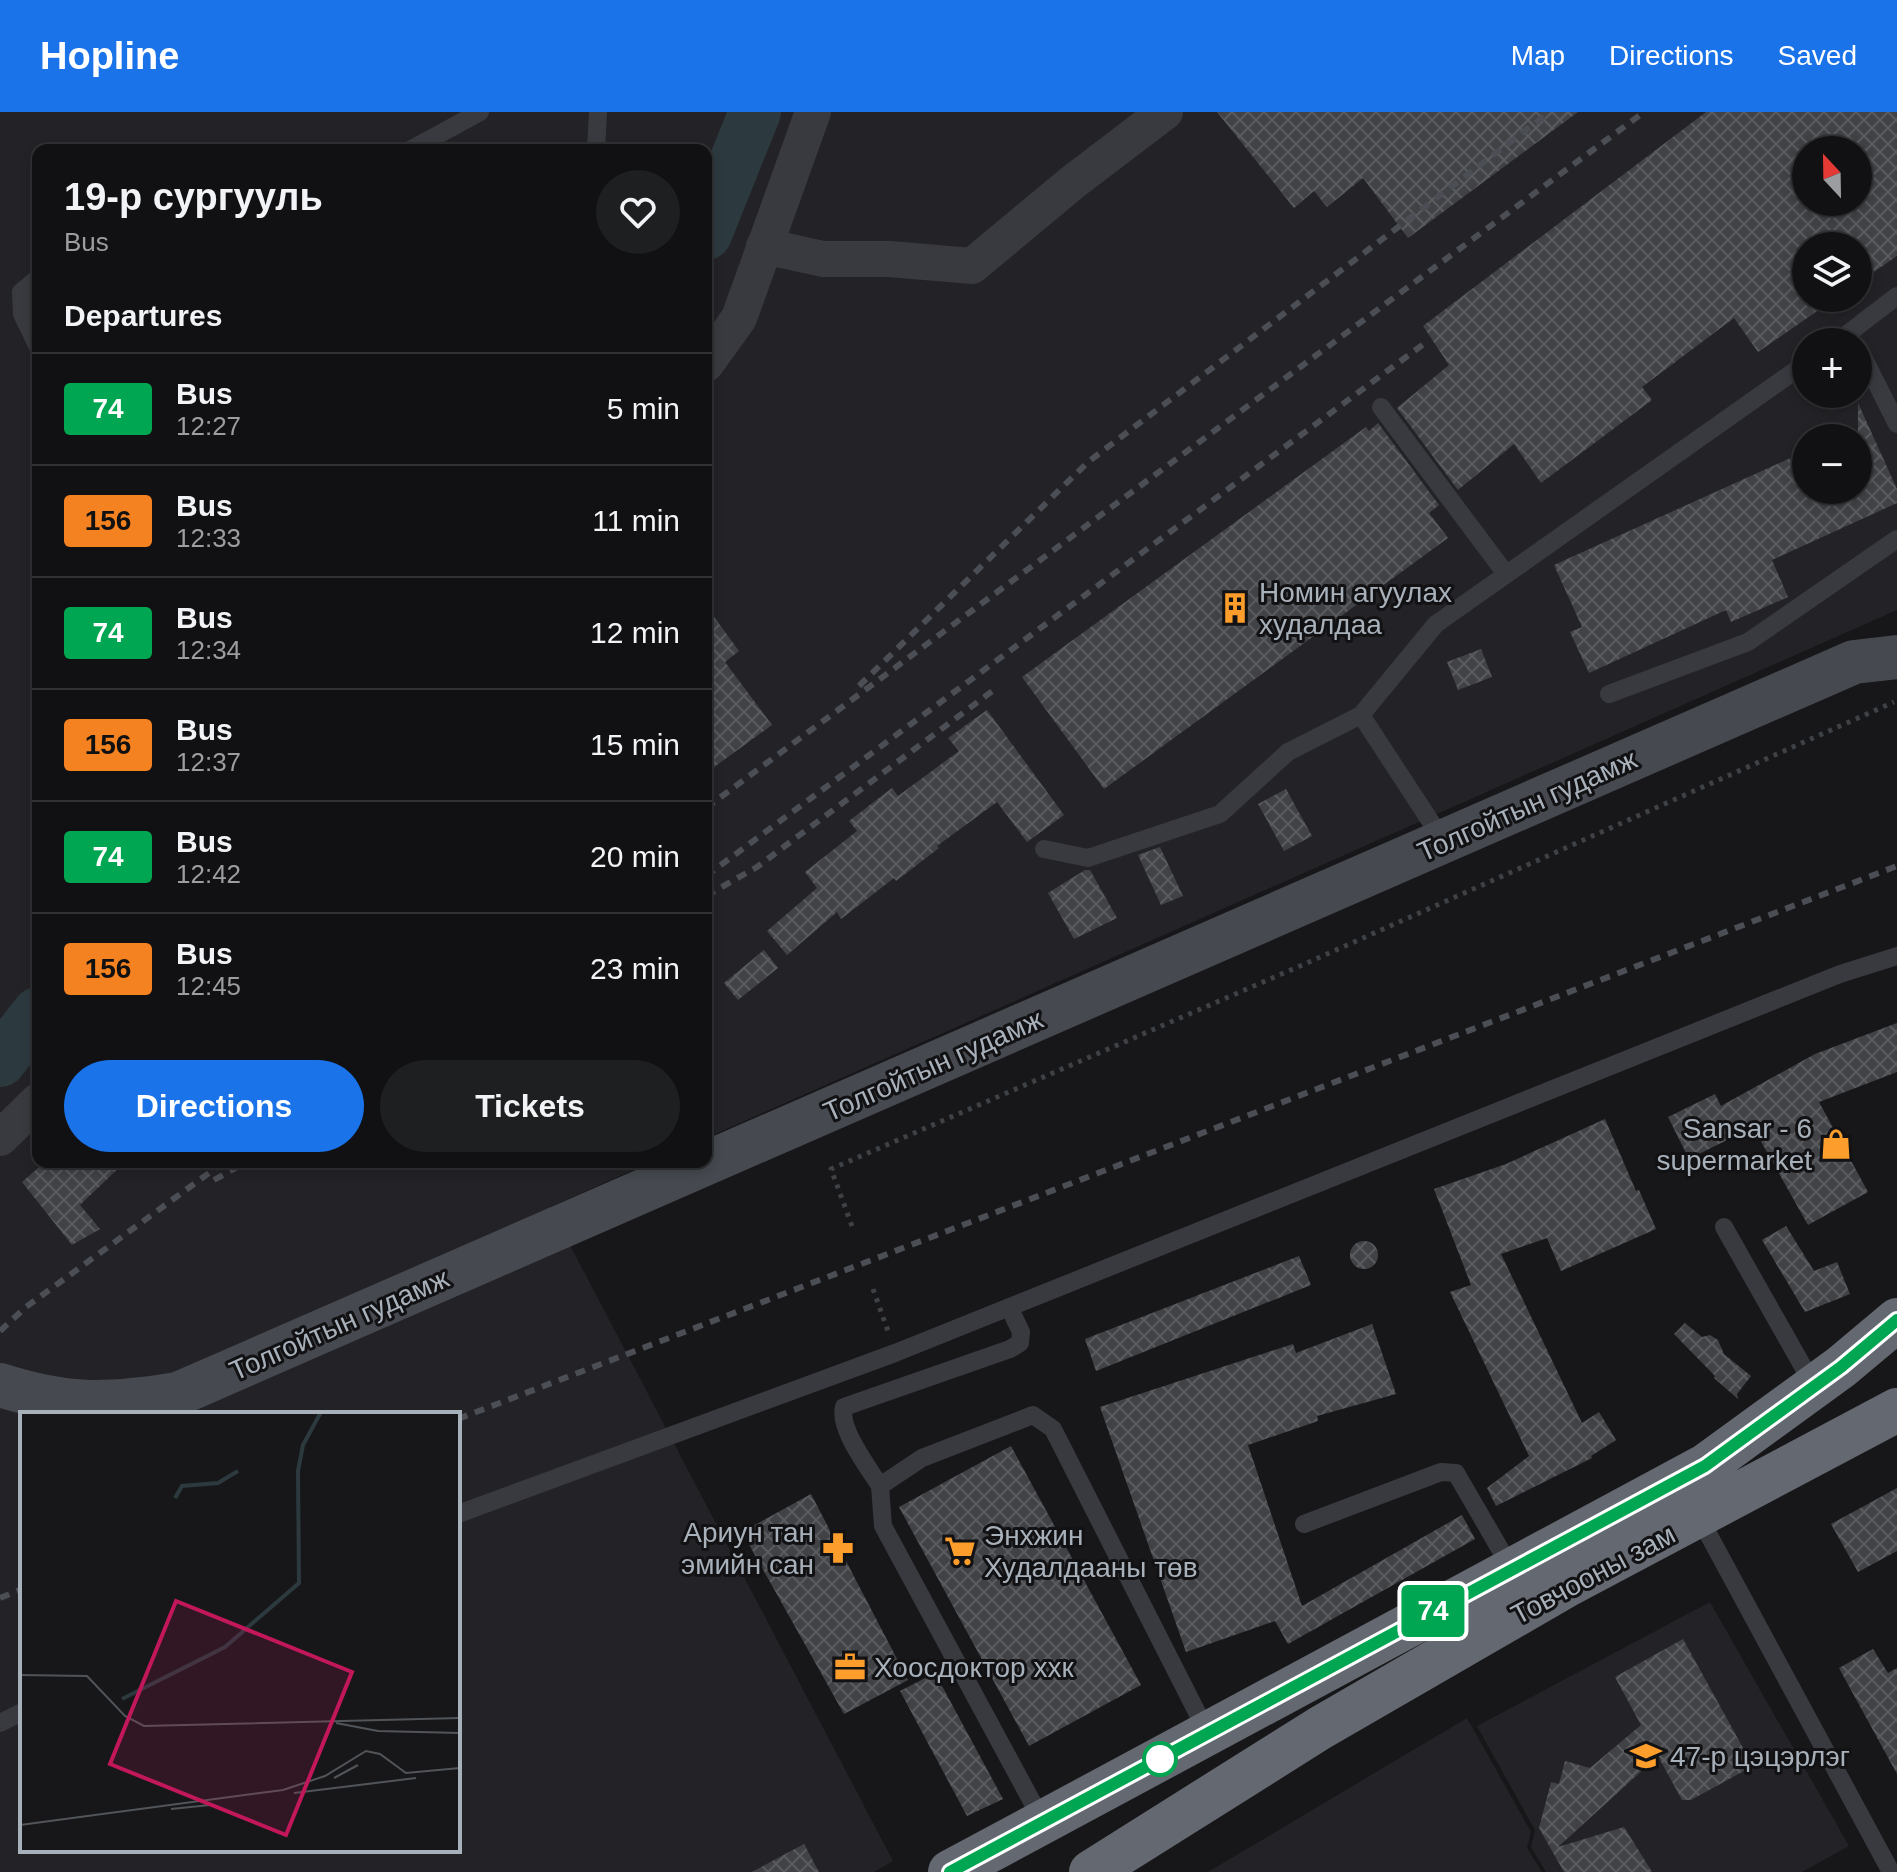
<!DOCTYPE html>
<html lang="en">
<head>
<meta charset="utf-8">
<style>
  :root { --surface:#111113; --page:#1e1f21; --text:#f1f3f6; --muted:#9c9da0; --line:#303133; --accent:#1a73e8 }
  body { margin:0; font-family:Arial,sans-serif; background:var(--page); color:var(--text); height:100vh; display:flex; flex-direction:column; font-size:30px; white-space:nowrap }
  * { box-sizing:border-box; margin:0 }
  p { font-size:26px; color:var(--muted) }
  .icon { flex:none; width:44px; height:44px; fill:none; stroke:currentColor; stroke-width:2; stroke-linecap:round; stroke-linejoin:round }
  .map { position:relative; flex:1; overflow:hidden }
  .details { position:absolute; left:32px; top:32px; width:680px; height:1024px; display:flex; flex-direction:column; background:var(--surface); border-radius:16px; box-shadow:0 4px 12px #0003,0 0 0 2px var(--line) }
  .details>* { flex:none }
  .badge { padding:0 16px; border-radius:6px; font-size:28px; line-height:52px }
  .needle { width:52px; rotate:338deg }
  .buttons { position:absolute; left:1792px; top:24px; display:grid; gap:16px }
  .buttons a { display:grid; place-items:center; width:80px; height:80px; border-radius:50%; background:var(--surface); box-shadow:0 4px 12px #0003,0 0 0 2px var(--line); font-size:40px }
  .map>.badge { position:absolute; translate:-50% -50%; box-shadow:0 0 0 4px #fff }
  h2 { padding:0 32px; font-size:30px; line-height:72px }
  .round { display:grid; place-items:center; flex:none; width:84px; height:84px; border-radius:42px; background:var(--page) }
  .headline { display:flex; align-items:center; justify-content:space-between; height:136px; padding:0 32px }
  h1 { font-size:38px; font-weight:800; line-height:60px }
  .button { display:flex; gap:16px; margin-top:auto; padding:16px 32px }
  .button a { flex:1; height:92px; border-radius:48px; background:var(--accent); color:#fff; font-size:32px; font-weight:800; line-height:92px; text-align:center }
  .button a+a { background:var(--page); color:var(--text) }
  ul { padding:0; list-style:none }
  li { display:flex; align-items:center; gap:24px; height:112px; padding:0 32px; border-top:2px solid var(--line) }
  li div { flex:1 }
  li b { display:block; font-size:30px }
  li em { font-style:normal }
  li .badge { min-width:88px; font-weight:700; text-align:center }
  header { display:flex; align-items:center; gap:48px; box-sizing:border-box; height:112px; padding:0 40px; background:var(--accent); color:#fff }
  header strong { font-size:38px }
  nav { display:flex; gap:44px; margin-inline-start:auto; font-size:28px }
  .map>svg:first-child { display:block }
</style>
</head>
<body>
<header>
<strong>Hopline</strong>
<nav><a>Map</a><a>Directions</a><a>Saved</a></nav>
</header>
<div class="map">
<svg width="1897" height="1760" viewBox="0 0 1897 1760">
  <defs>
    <pattern id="building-cross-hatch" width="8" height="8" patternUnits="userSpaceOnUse" patternTransform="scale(2)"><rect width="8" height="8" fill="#414246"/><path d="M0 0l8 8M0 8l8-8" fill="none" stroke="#5a5b5f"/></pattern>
  </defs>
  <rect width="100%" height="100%" fill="#171719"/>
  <!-- built -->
  <path fill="#232327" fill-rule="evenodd" d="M 0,0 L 1897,0 L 1897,498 L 706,1026 L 706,38 L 38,38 L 38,1050 L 651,1050 L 550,1095 L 893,1749 L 874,1760 L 0,1760 ZM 1806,38 L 1858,38 L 1858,90 L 1806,90 ZM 1806,134 L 1858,134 L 1858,186 L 1806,186 ZM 1806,230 L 1858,230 L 1858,282 L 1806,282 ZM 1806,326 L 1858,326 L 1858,378 L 1806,378 ZM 22,1302 L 458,1302 L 458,1738 L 22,1738 Z
    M 1710,1490 L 1849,1734 L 1802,1760 L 1546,1760 L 1531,1735 L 1535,1718 L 1477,1614 Z
    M 1467,1606 L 1531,1720 L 1527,1736 L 1542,1760 L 1208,1760 Z"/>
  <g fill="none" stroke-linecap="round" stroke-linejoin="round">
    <!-- river -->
    <path stroke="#2c393e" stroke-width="52" d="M 706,122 L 755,0
      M 0,949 L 38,901"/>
  </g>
  <!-- building -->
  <path fill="url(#building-cross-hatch)" fill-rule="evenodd" d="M 1217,0 L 1578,0 L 1408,126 L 1363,66 L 1327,95 L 1314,79 L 1294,96 Z
    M 1706,0 L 1897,0 L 1897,144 L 1858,171 L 1858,134 L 1806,134 L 1806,186 L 1836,186 L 1758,240 L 1734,206 L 1642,275 L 1652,288 L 1541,371 L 1514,332 L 1458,378 L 1397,296 L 1449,253 L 1423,214 ZM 1806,38 L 1858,38 L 1858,90 L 1806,90 Z
    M 1858,291 L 1897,377 L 1897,391 L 1772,448 L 1788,485 L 1731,510 L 1726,498 L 1589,561 L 1570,520 L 1582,515 L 1554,453 L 1806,339 L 1806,378 L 1858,378 Z
    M 1378,311 L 1439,393 L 1429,401 L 1448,426 L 1104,677 L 1022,565 L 1366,315 L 1369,319 Z
    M 706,494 L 739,539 L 725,550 L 772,613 L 706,661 Z
    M 1481,537 L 1492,565 L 1458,578 L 1447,550 Z
    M 987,598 L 1064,703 L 1027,730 L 997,690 L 937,734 L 939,736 L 896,769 L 894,766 L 841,807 L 837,800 L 787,843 L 767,819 L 817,776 L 805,760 L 857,719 L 849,709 L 892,676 L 898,684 L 959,639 L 948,626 Z
    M 1286,677 L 1312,724 L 1284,739 L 1258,692 Z
    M 1160,735 L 1183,784 L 1161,793 L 1138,743 Z
    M 1085,758 L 1090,758 L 1117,806 L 1074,827 L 1048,781 Z
    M 764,838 L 778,856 L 738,888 L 724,871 Z
    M 1897,911 L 1897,960 L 1819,990 L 1868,1080 L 1808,1113 L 1754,1017 L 1741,1025 L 1739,1022 L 1689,1047 L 1668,1005 L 1715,982 L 1721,994 L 1815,942 Z
    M 1605,1007 L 1636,1079 L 1639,1078 L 1656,1117 L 1561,1159 L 1547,1126 L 1501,1142 L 1582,1311 L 1599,1300 L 1616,1328 L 1591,1344 L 1592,1346 L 1496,1394 L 1487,1376 L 1529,1344 L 1450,1180 L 1471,1173 L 1434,1077 L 1506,1052 Z
    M 45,1050 L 125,1050 L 80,1093 L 100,1117 L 72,1133 L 22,1070 Z
    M 1786,1114 L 1814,1159 L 1837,1150 L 1850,1182 L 1805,1200 L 1762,1128 Z
    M1350 1143a14 14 0 1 1 28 0a14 14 0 1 1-28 0Z
    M 1299,1144 L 1311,1173 L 1096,1259 L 1085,1227 Z
    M 1685,1211 L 1702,1225 L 1710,1223 L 1718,1228 L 1724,1242 L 1751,1264 L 1737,1282 L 1738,1287 L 1714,1266 L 1715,1264 L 1674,1222 Z
    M 1372,1212 L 1396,1282 L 1317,1304 L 1318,1309 L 1248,1333 L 1302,1494 L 1462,1403 L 1475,1427 L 1288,1532 L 1275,1509 L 1186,1540 L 1100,1295 L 1293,1232 L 1296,1241 Z
    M 1011,1334 L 1141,1573 L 1029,1634 L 899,1395 Z
    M 1897,1376 L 1897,1439 L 1858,1460 L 1831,1412 Z
    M 811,1382 L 908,1568 L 844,1602 L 742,1420 Z
    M 1683,1527 L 1753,1654 L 1691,1688 L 1682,1688 L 1658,1644 L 1558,1735 L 1624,1715 L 1652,1760 L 1564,1760 L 1539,1716 L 1551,1670 L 1559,1672 L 1565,1649 L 1590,1656 L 1641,1613 L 1615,1565 Z
    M 1873,1537 L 1888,1561 L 1897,1556 L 1897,1662 L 1839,1556 Z
    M 935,1561 L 1003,1687 L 967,1704 L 900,1579 Z
    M 804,1732 L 819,1760 L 752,1760 Z"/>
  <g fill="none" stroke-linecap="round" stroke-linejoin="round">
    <!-- path -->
    <path stroke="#3e4146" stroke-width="5" stroke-dasharray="4 6" stroke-linecap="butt" d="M 852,1114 L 831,1057 L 1300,854 L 1894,590
      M 873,1177 L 889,1222"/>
    <!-- lane -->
    <path stroke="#383a3f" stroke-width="18" d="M 410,38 L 480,0
      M 596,38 L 598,0
      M 38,166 L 21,180 L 22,202 L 38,235
      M 1837,230 L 1897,184
      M 1858,235 L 1897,312
      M 1381,295 L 1506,462
      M 1609,582 L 1748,530 L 1897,427
      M 1361,603 L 1444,730
      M 1044,737 L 1088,746 L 1220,702 L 1288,640 L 1361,603 L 1436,512 L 1806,251
      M 1724,1115 L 1814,1274
      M 880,1374 C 868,1355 838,1316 844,1295 L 1010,1237 L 1020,1231 L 1021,1220 L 1009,1195
      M 458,1402 L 895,1241 L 1840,862 L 1897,844
      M 1699,1405 L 1891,1760
      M 1304,1412 L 1441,1360 L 1456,1361 L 1511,1456
      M 0,1611 L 22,1600
      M 1043,1710 L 883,1414 L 880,1374 L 922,1346 L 1033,1303 L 1053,1317 L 1208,1622"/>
    <!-- street -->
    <path stroke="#383a3f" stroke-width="36" d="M 764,134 L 823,147 L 890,147 L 972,154 L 1073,70 L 1165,0
      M 706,252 L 739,206 L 813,0
      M 0,1026 L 38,989"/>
    <!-- secondary -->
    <path stroke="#46494f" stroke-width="44" d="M 0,1273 C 68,1295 109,1293 178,1282 L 1854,550 L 1897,545"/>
    <!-- highway -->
    <path stroke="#646870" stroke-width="44" d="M 950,1760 L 1705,1354 L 1841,1255 L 1897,1208
      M 1091,1760 L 1320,1616 L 1569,1472 L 1897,1298"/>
    <!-- rail -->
    <path stroke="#4b4e54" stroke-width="6" stroke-dasharray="10 8" stroke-linecap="butt" d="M 859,574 L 1088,350 L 1550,0
      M 706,696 L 1644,0
      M 706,764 L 1425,231
      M 706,784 L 757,755 L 995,577
      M 214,1068 L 246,1050
      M 0,1219 L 26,1195 L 224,1050
      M 458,1307 L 1897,754
      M 0,1486 L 22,1477"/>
  </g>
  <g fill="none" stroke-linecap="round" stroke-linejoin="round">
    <defs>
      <path id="line" d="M 950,1760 L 1705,1354 L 1841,1255 L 1897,1208"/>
    </defs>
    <!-- line casing -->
    <use href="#line" stroke="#fff" stroke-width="18"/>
    <!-- line -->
    <use href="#line" stroke="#00a651" stroke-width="12"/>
  </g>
  <!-- icons -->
  <defs>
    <symbol id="building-bare" viewBox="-9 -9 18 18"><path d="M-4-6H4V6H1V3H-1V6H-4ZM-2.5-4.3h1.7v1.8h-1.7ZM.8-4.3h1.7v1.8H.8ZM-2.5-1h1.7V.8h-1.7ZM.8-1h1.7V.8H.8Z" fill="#fd9d2b" stroke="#121214" stroke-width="2.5" paint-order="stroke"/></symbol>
    <symbol id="shop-bare" viewBox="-9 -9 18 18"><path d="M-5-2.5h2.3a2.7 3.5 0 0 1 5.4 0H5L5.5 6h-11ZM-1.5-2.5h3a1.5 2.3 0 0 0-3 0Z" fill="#fd9d2b" stroke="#121214" stroke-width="2.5" paint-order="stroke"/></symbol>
    <symbol id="pharmacy-bare" viewBox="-9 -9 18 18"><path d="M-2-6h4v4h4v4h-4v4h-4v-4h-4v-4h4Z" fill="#fd9d2b" stroke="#121214" stroke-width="2.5" paint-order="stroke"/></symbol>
    <symbol id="supermarket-bare" viewBox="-9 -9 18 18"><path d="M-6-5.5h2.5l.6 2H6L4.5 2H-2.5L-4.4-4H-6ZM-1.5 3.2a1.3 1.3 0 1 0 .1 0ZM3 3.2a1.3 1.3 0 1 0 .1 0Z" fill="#fd9d2b" stroke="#121214" stroke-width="2.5" paint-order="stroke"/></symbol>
    <symbol id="office-bare" viewBox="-9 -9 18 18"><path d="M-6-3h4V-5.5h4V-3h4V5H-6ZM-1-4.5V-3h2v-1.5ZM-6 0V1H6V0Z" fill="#fd9d2b" stroke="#121214" stroke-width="2.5" paint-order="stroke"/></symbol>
    <symbol id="school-bare" viewBox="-9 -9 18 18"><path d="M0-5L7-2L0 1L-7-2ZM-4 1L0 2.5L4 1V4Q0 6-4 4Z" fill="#fd9d2b" stroke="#121214" stroke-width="2.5" paint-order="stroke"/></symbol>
  </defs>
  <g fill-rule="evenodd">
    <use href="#building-bare" x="1213" y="474" width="44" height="44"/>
    <use href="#shop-bare" x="1814" y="1010" width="44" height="44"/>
    <use href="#pharmacy-bare" x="816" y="1414" width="44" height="44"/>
    <use href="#supermarket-bare" x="938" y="1417" width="44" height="44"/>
    <use href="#office-bare" x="828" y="1533" width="44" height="44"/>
    <use href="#school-bare" x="1624" y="1622" width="44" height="44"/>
  </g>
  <!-- markers -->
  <circle fill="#fff" stroke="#00a651" stroke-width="4" cx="1160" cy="1647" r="16"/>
  <g text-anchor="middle" stroke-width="6" stroke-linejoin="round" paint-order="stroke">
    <!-- poi labels -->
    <g font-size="28" fill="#a8b0ba" stroke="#121214" text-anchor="start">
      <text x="1259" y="490">Номин агуулах<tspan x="1259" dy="32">худалдаа</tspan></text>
      <text x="1812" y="1026" text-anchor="end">Sansar - 6<tspan x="1812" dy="32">supermarket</tspan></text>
      <text x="814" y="1430" text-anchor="end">Ариун тан<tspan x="814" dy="32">эмийн сан</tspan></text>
      <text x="984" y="1433">Энхжин<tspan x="984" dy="32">Худалдааны төв</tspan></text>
      <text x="874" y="1565">Хоосдоктор ххк</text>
      <text x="1670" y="1654">47-р цэцэрлэг</text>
    </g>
    <!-- street labels -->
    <g font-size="28" fill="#a8b0ba" stroke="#121214">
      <text transform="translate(1527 693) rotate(-24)" y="10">Толгойтын гудамж</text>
      <text transform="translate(933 953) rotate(-24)" y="10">Толгойтын гудамж</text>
      <text transform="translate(339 1212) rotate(-24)" y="10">Толгойтын гудамж</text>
      <text transform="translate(1593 1462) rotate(-28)" y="10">Товчооны зам</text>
    </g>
  </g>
  <!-- overview -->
  <g transform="translate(20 1300)">
    <rect width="440" height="440" fill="#171719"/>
    <path fill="none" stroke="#2c393e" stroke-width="4" d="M 155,86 L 162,74 L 198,71 L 218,59M 102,287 L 205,235 L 279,171 L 278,59 L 283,33 L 301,0"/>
    <path fill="none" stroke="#515459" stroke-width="2" d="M 0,263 L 67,264 L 105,304 L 124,314 L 440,306M 316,311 L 358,319 L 440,321M 314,366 L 338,353M 274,381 L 396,366M 151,397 L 190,393M 0,413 L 263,378 L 305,364 L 346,339 L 360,342 L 386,361 L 440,356"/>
    <path fill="#c2185b" fill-opacity="0.15" stroke="#c2185b" stroke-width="4" d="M 156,189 L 332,260 L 266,423 L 90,352 Z"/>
    <rect width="440" height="440" fill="none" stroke="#a8b0ba" stroke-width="4"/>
  </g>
</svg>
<div class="buttons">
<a><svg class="needle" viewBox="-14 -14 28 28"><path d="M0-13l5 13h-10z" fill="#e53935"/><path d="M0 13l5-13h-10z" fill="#9c9da0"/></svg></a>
<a><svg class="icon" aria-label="layers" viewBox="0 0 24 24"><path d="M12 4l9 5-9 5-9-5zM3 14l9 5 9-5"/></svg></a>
<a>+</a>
<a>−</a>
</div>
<b class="badge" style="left:1433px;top:1499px;background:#00a651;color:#fff">74</b>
<section class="details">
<div class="headline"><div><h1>19-р сургууль</h1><p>Bus</p></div><a class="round"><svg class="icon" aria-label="heart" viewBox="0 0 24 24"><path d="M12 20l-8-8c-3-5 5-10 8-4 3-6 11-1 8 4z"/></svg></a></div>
<h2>Departures</h2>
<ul>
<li><span class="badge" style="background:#00a651;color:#fff">74</span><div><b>Bus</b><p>12:27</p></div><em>5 min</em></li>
<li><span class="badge" style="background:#f58220;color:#111">156</span><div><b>Bus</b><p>12:33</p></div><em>11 min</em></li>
<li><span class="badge" style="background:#00a651;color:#fff">74</span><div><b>Bus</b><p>12:34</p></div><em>12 min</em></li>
<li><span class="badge" style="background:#f58220;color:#111">156</span><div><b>Bus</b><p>12:37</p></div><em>15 min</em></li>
<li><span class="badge" style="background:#00a651;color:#fff">74</span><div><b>Bus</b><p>12:42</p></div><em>20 min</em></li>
<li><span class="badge" style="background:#f58220;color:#111">156</span><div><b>Bus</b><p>12:45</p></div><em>23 min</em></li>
</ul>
<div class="button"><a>Directions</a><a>Tickets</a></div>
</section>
</div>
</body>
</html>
